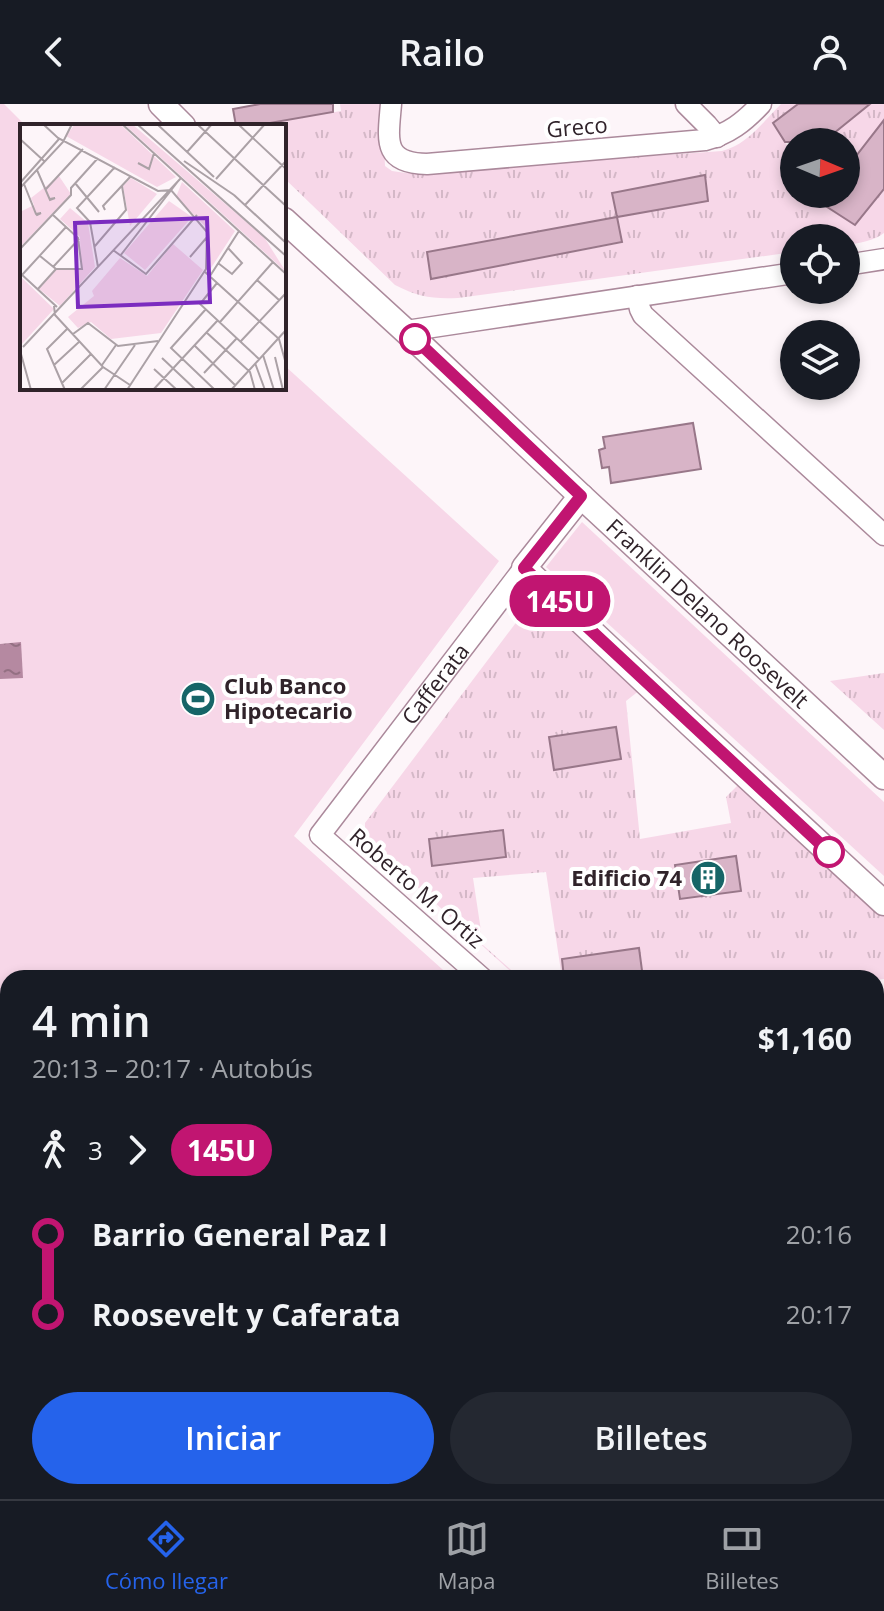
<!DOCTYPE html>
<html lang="es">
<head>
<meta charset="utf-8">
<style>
  :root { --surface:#171b24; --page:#242831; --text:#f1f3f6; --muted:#9ea1a6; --line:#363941; --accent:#2563eb }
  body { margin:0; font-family:"Open Sans",sans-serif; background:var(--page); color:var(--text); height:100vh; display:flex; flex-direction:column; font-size:30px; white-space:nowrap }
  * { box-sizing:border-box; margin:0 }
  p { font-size:26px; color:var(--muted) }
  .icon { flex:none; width:44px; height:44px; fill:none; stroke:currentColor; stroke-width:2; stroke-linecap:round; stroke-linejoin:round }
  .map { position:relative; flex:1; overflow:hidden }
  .side { position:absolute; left:0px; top:866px; width:884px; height:530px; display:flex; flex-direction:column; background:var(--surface); border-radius:24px 24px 0 0; box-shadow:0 4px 12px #0003 }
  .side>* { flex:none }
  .badge { padding:0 16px; border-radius:26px; font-size:28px; line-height:52px }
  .needle { width:52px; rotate:92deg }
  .controls { position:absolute; left:780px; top:24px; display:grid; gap:16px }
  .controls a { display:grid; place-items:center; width:80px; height:80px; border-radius:50%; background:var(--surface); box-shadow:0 4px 12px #0003; font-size:40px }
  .map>.badge { position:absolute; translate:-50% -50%; box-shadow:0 0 0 4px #fff }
  .legs { display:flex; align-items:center; gap:12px; height:88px; padding:0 32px; font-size:26px }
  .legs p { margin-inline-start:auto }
  .head { display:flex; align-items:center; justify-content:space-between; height:136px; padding:0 32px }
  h1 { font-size:44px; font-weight:600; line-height:60px }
  .button { display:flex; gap:16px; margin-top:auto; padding:16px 32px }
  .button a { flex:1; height:92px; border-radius:48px; background:var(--accent); color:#fff; font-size:32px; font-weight:600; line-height:92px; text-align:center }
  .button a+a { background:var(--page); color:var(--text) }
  ul { padding:0 32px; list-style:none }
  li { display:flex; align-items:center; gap:28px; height:80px; font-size:30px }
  li i { display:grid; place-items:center; width:12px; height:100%; margin:0 10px; background:currentColor }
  li i::after { content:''; width:20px; height:20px; margin:-10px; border:6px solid; border-radius:50%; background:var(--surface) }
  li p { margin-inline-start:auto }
  li:first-child i { background:linear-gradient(#0000 50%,currentColor 0) }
  li:last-child i { background:linear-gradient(currentColor 50%,#0000 0) }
  header { display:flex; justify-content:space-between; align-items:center; height:104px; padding:0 32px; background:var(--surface); font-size:36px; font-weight:600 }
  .tabs { display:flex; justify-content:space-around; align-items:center; height:112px; border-top:2px solid var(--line); background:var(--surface); font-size:22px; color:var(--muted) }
  .tabs a { display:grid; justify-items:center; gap:4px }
  .tabs .on { color:var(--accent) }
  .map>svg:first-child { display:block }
</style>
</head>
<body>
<header><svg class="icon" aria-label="back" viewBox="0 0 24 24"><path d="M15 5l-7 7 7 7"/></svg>Railo<svg class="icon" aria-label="person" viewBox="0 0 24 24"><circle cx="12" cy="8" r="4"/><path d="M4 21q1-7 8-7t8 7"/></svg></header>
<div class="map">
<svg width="884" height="1395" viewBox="0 0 884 1395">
  <defs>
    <pattern id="grass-tufts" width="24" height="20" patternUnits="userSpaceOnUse" patternTransform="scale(2)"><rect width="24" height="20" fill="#f7d7e8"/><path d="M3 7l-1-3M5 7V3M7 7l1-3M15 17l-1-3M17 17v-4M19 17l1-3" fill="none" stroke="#d4b8c7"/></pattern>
    <pattern id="water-ripples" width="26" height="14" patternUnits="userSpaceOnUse" patternTransform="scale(2)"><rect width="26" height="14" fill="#b589a1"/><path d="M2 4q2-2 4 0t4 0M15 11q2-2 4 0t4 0" fill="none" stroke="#947083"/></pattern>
  </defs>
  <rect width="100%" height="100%" fill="#fdf5f9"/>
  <!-- grass -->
  <path fill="url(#grass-tufts)" fill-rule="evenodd" d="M 340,0 L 386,0 L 384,40 L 385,62 L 392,67 L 406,69 L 722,47 C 747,41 763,18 781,0 L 798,0 L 773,20 L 794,52 L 794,90 L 826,90 L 820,98 L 884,85 L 884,129 C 874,137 859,139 846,141 L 846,134 L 794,134 L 794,148 L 458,194 C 431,195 419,193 395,181 L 284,74 L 284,22 L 252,22 L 341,7 ZM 705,71 L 708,97 L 617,112 L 613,89 ZM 616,113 L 621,139 L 431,175 L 427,148 Z
    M 870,0 L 884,0 L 884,16 L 846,65 L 846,38 L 823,38 Z
    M 550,499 L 884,811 L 884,875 L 876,876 L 876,874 L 643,874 L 638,844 L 562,855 L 564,874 L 562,874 L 546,768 L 473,774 L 481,827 L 475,834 L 520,874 L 518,874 L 369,739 L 365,731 L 365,719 L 527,504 ZM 640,586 L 740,679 L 726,693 L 731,719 L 640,735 L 626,597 ZM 616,623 L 621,655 L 554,665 L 549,633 ZM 736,752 L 741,787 L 680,795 L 676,761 Z
    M 884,569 L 884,626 L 830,577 Z
    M 884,911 L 884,1097 L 876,1098 L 876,912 Z"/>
  <!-- park -->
  <path fill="#f7d7e8" d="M 0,0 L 4,0 L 26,22 L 22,22 L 22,284 L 284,284 L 284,261 L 499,457 L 294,732 L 452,874 L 8,874 L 8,1087 L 0,1081 Z
    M 582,418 L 884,698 L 884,772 L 546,463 Z"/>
  <!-- water -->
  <path fill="url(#water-ripples)" d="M 21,538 L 23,574 L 0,575 L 0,540 Z"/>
  <!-- building -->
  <path fill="#d8b4c7" stroke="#987789" stroke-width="2" d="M 260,0 L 333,0 L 333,8 L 252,22 L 236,22 L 233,5 Z
    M 798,0 L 870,0 L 823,38 L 785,38 L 773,19 Z
    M 884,16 L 884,85 L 855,121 L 807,90 L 846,90 L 846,65 Z
    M 705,71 L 708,97 L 617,113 L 612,89 Z
    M 617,113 L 622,138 L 431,175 L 427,148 Z
    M 693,319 L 701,365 L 611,379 L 609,363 L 602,364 L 599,346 L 605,344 L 603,333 Z
    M 616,623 L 621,655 L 554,666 L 549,633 Z
    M 503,726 L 506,753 L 432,762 L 429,735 Z
    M 736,752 L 741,787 L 680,795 L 675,761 Z
    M 639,844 L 643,874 L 564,874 L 562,855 Z"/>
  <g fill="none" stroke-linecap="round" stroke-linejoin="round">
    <defs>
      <g id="minor">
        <path d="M 391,0 C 388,36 382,59 427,60 L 705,36 C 729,30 744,18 761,0"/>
        <path d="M 686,0 L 707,21 L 717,33"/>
        <path d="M 846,161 L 884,155"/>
        <path d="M 637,192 L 640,205 L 643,211 L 884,431"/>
        <path d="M 406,227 L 794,169"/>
        <path id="s1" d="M 482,874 L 320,731 L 524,464"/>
        <path d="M 0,1110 L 8,1116"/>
        <path d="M 876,1236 L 884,1243"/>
        <path d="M 0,1285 L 8,1289"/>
        <path d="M 876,1316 L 884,1311"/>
        <path d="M 110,1388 L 117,1395"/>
        <path d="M 487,1388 L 523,1395"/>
        <path d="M 277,1395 L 284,1388"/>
        <path d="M 325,1395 L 327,1388"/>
        <path d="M 695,1395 L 722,1388"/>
      </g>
      <g id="tertiary">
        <path d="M 161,0 L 183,22"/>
        <path id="s2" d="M 284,116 L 424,244 L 581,392 L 884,673"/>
        <path d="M 581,392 L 524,464 L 691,621 L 884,799"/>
      </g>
    </defs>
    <!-- minor casing -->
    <use href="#minor" stroke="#ab899b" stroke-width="23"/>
    <!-- tertiary casing -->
    <use href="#tertiary" stroke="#ab899b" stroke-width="27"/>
    <!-- minor -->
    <use href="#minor" stroke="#fff" stroke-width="20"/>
    <!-- tertiary -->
    <use href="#tertiary" stroke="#fff" stroke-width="24"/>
  </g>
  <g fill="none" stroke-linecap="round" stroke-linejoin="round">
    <defs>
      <path id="line-1" d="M 415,235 L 581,392 L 524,464 L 829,748"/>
    </defs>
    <!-- line-1 casing -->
    <use href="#line-1" stroke="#fff" stroke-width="18"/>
    <!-- line-1 -->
    <use href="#line-1" stroke="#c11571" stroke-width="12"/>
  </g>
  <!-- icons -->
  <defs>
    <symbol id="stadium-disc" viewBox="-11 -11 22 22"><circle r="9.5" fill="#166567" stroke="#fff"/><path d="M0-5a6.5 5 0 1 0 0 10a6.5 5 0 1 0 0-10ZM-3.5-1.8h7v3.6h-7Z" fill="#fff"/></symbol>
    <symbol id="building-disc" viewBox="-11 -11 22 22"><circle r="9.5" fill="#166567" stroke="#fff"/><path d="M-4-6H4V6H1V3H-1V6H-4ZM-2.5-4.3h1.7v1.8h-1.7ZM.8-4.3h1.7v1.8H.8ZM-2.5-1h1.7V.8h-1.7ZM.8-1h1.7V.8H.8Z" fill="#fff"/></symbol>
  </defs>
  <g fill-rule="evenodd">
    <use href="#stadium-disc" x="178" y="575" width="40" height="40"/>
    <use href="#building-disc" x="688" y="754" width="40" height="40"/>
  </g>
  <!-- markers -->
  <g fill="#fff" stroke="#c11571" stroke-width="4">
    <circle cx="415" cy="235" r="14"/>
    <circle cx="829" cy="748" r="14"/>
  </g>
  <g text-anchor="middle" stroke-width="8" stroke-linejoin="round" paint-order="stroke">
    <!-- street labels -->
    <g font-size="22" fill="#30232a" stroke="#fff">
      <text transform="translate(577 23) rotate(-5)" y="8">Greco</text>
      <text dy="8" stroke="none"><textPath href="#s2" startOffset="578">Franklin Delano Roosevelt</textPath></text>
      <text dy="8" stroke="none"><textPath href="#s1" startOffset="406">Cafferata</textPath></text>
      <text transform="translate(417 784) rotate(41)" y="8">Roberto M. Ortiz</text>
    </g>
    <!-- poi labels -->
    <g font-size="22" font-weight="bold" fill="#30232a" stroke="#fff" text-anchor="start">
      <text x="224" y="590">Club Banco<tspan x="224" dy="25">Hipotecario</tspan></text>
      <text x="682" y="782" text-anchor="end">Edificio 74</text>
    </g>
  </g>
  <!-- overview -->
  <g transform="translate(20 20)">
    <rect width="266" height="266" fill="#fdf5f9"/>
    <path d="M 55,0 L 100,0 L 156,53 L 137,63 L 46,12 ZM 104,0 L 112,0 L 244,113 L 266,148 ZM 39,52 L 51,70 L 0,123 L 0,88 L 14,81 L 11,74 ZM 111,54 L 137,70 L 110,102 L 103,62 ZM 162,58 L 215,107 L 191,144 L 187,104 L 156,73 ZM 149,77 L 172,93 L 125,146 L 104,129 ZM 50,84 L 68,99 L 75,143 L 40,182 L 19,165 L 36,146 L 61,146 L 60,113 L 40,95 Z" fill="#f7d7e8"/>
    <path d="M 153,120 L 183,146 L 141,209 L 91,215 L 71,198 L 58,204 L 48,193 L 74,172 L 72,167 L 100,134 L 127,152 ZM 0,152 L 34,185 L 1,221 L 0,221 Z" fill="#f7d7e8"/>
    <path fill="none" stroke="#aba1a6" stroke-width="2" d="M 23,0 L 38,14 L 138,67 L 151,66 L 187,108 L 186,145 L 107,266M 102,0 L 266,150M 117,0 L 266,132M 137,0 L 194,53M 177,0 L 266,82M 218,0 L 266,45M 0,15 L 24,37M 167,28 L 192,0M 164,37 L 214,71M 118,39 L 129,45 L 134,29M 17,46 L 30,76 L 35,74 L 30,75M 196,55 L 245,0M 0,59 L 39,15M 55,59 L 79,88M 4,60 L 16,90 L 17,91 L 21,89 L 16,90M 0,64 L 43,18 L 52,0M 26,65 L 63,25M 214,71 L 266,119M 225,81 L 266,37M 85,86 L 83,82 L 111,52M 75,122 L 106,86 L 102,62M 0,125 L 51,71 L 51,64 L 78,34M 93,126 L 126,150 L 177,91M 20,132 L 36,145 L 62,145 L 58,114 L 33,91M 100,132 L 159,56M 170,133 L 188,112M 198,139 L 212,150 L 222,139 L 208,124M 33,143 L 59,115M 78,143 L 70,98 L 57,84 L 95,43M 185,148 L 259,215 L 266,240M 0,149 L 37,183M 2,151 L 46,103M 190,152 L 219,107M 237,156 L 259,176M 197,159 L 180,180 L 239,235M 17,166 L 36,145M 34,182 L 35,191 L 83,243 L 110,261M 186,185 L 151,224 L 195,266M 200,198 L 253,138M 186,208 L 230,248 L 235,266M 53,210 L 68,199 L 98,222 L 138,217M 221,217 L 266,169M 174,221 L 215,261M 3,223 L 161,54M 1,230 L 11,266M 243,231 L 254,266M 255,233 L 263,266M 142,234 L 176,266M 235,239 L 245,266M 34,241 L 60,217M 82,241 L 96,221M 134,245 L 157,266M 184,249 L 217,214M 42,259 L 71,230M 45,266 L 27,225 L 47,205M 60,266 L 83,243M 84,266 L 115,221M 133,266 L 198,196M 211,266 L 266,206"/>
    <path fill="#7b2cbf" fill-opacity="0.15" stroke="#7b2cbf" stroke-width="4" d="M 187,94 L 190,178 L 58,183 L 55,99 Z"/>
    <rect width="266" height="266" fill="none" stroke="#30232a" stroke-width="4"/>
  </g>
</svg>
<div class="controls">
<a><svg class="needle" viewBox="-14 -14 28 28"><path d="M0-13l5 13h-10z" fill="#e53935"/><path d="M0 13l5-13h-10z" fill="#9ea1a6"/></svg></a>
<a><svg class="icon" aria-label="locate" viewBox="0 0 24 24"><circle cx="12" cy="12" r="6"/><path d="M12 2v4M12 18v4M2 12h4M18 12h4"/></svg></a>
<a><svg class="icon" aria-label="layers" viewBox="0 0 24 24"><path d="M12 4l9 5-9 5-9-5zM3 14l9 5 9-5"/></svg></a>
</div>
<b class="badge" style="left:560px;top:497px;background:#c11571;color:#fff">145U</b>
<section class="side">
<div class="head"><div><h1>4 min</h1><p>20:13 – 20:17 · Autobús</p></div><b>$1,160</b></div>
<div class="legs"><svg class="icon" aria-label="walk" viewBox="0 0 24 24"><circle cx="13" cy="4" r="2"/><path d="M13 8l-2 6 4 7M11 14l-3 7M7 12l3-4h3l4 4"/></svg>3<svg class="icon" aria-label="forward" viewBox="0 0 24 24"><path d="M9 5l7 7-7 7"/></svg><b class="badge" style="background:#c11571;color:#fff">145U</b></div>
<ul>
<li><i style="color:#c11571"></i><b>Barrio General Paz I</b><p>20:16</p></li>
<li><i style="color:#c11571"></i><b>Roosevelt y Caferata</b><p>20:17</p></li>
</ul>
<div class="button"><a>Iniciar</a><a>Billetes</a></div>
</section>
</div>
<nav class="tabs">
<a class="on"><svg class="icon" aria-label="directions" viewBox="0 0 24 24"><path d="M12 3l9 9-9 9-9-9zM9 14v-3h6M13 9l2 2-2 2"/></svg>Cómo llegar</a>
<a><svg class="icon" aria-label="map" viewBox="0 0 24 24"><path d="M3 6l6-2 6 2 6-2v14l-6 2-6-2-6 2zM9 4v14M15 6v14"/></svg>Mapa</a>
<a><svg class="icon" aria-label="tickets" viewBox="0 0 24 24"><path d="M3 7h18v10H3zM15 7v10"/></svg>Billetes</a>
</nav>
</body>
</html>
